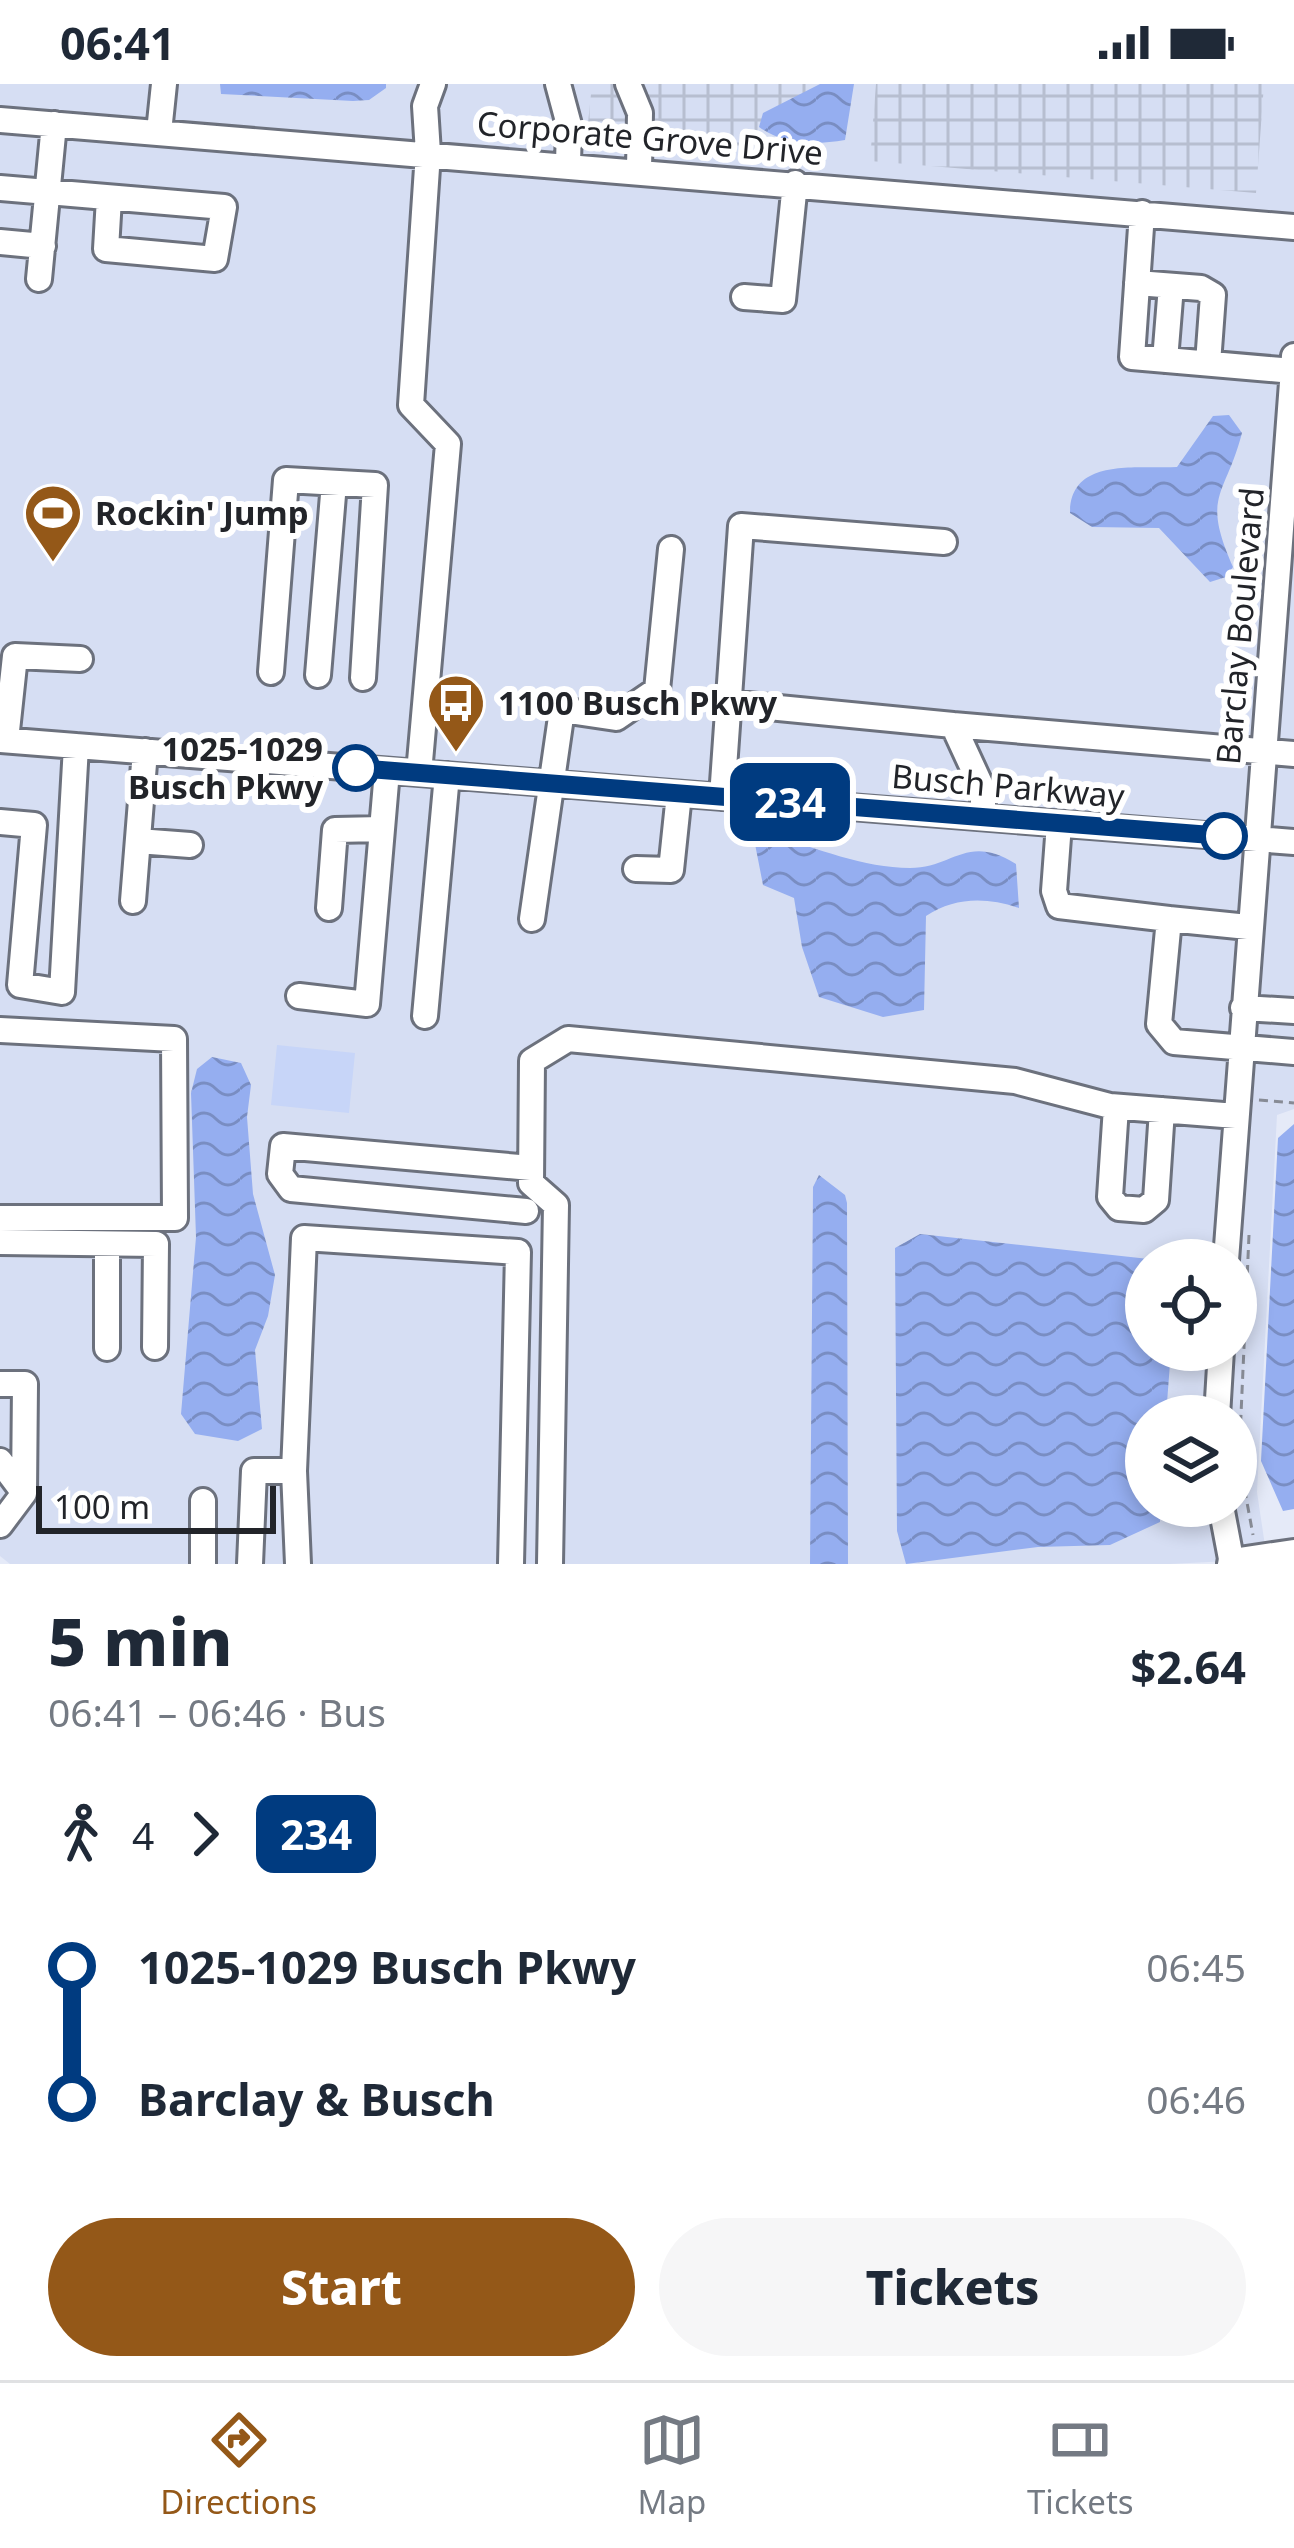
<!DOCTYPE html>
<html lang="en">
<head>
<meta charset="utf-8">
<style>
  :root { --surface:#fff; --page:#f6f6f7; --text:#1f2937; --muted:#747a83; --line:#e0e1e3; --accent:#945818 }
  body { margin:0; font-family:"Noto Sans",sans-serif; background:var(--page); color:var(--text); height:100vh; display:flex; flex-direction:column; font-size:45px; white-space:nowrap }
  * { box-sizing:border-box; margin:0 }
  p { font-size:39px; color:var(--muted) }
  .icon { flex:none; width:66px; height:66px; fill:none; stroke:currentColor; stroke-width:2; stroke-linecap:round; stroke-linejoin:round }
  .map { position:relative; height:1480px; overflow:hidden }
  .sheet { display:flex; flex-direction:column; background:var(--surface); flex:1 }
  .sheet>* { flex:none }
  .badge { padding:0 24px; border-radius:18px; font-size:42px; line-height:78px }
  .controls { position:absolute; left:1125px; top:1155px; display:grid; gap:24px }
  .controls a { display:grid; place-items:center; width:132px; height:132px; border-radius:50%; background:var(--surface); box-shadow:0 6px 18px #0003; font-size:60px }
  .scale { position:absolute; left:36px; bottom:30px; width:240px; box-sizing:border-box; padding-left:12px; border:6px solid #222429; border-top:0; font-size:33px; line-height:42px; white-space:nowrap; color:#222429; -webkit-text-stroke:9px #fff; paint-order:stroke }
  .map>.badge { position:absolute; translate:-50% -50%; box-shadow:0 0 0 6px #fff }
  .legs { display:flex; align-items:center; gap:18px; height:132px; padding:0 48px; font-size:39px }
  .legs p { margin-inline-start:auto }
  .overview { display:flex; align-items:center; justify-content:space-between; height:204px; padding:0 48px }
  h1 { font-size:66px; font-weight:800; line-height:90px }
  .button { display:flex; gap:24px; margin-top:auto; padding:24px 48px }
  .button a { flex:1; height:138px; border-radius:72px; background:var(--accent); color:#fff; font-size:48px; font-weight:800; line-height:138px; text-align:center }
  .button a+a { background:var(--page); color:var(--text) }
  ul { padding:0 48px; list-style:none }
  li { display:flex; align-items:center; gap:42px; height:132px; font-size:45px }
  li i { display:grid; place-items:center; width:18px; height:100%; margin:0 15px; background:currentColor }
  li i::after { content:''; width:30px; height:30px; margin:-15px; border:9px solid; border-radius:50%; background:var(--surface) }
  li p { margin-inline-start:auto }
  li:first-child i { background:linear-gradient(#0000 50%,currentColor 0) }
  li:last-child i { background:linear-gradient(currentColor 50%,#0000 0) }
  .status { display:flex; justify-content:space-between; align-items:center; height:84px; padding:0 60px; background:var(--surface); direction:ltr }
  .status svg { height:33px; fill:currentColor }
  .dock { display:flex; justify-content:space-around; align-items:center; height:168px; border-top:3px solid var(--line); background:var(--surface); font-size:33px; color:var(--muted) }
  .dock a { display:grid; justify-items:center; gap:6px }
  .dock .on { color:var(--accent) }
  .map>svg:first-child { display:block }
</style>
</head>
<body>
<div class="status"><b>06:41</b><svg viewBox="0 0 49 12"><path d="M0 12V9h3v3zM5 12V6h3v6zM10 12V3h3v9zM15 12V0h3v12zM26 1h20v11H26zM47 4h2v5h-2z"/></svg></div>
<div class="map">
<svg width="1294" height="1480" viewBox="0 0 1294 1480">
  <defs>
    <pattern id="industrial-grid" width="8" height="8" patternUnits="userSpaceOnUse" patternTransform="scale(3)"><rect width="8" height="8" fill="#d6def3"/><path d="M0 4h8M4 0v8" fill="none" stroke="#b7bed0"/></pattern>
    <pattern id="water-waves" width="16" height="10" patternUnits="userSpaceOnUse" patternTransform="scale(3)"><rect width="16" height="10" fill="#95aef0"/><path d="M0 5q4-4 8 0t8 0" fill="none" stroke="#798dc2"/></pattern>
  </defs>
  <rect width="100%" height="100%" fill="#e5eaf8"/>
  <!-- built -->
  <path fill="#d6def3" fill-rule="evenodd" d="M 0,0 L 1294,0 L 1294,1025 L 1277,1031 L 1257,1408 L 1267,1475 L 1170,1480 L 10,1480 L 0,1472 ZM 1146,1176 L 1236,1176 L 1236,1266 L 1146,1266 ZM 1146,1332 L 1236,1332 L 1236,1422 L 1146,1422 Z"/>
  <!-- industrial -->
  <path fill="url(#industrial-grid)" d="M 592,0 L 825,0 L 817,82 L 586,59 Z
    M 876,0 L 1264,0 L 1256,109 L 870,77 Z"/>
  <!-- green -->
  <path fill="#c7d5f8" d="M 277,961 L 355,969 L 349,1029 L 271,1021 Z"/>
  <!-- water -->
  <path fill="url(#water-waves)" d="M 220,0 L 386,0 L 386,4 L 369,16 L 353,17 L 221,10 Z
    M 820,0 L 854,0 L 845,56 C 815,61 784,61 759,43 L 763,29 Z
    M 1229,331 L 1242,349 C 1225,414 1201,410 1233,483 L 1226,493 L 1210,498 L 1159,444 L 1092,443 L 1070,429 C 1070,373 1136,385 1177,383 L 1213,332 Z
    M 773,751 C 816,764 864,784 910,784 C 953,784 967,749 1016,780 L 1019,824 C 986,813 955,813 926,832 L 924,926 L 883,933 L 819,913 L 802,863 L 794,814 L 763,801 L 755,760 Z
    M 212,973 L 241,979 L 251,1001 L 247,1033 L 253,1110 L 275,1191 L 268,1232 L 255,1266 L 262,1345 L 238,1357 L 195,1350 L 181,1330 L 196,1153 L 191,1009 L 197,985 Z
    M 1294,1040 L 1294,1425 L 1283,1427 L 1261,1377 L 1278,1054 Z
    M 819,1091 L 845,1111 L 847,1119 L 848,1480 L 810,1480 L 813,1103 Z
    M 920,1150 L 1158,1176 L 1146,1176 L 1146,1266 L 1171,1266 L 1166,1332 L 1146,1332 L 1146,1422 L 1160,1422 L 1160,1438 L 1110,1461 L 1038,1463 L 906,1480 L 897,1447 L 895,1164 Z"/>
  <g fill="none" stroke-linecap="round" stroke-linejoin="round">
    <defs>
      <path id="minor" d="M 558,0 L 569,41 L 568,80
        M 628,0 L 640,29 L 639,86
        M 0,36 L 1294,143
        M 159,48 L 164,0
        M 0,104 L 224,123 L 215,175 L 106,165 L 109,114
        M 1142,129 L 1132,273 L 1293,287
        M 0,158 L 43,162
        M 39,195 L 54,40
        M 1137,199 L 1201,204 L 1213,211 L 1208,279
        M 744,213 L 783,216 L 795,99
        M 1165,276 L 1171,202
        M 271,588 L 286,396 L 375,401 L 363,594
        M 318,591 L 334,399
        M 728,619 L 953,641 L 983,706 L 983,733
        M 953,641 L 1294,670
        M 0,656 L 1294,758
        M 6,656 L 15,572 L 80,575
        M 419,689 L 448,360 L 411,321 L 428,69 L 425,22 L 433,0
        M 722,713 L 741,442 L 944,458
        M 0,738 L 34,741 L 20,901 L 62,908 L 76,662
        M 1059,740 L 1054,807 L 1059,822 L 1169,835 L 1159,940 L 1174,958 L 1294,968
        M 138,757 L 190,761
        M 636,785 L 671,786 L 679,710
        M 133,817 L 145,667
        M 329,824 L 335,746 L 382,745
        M 532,835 L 562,626 L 616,634 L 657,606 L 671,465
        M 1169,835 L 1248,843
        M 299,912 L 367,920 L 387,687
        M 1243,924 L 1294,927
        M 425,932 L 447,691
        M 0,946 L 174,955 L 175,1134 L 0,1134
        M 1116,1023 L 1110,1113 L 1119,1124 L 1144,1126 L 1156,1116 L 1162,1026
        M 526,1127 L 291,1105 L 280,1090 L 283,1062 L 531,1084
        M 0,1158 L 156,1160 L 155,1263
        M 107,1160 L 107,1264
        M 1226,1176 L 1294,272
        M 0,1300 L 25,1300 L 24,1409 L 0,1441
        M 1217,1332 L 1221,1266
        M 0,1377 L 24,1409
        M 294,1387 L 304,1154 L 518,1168 L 511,1480
        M 203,1417 L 203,1480
        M 1221,1422 L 1232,1480
        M 250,1480 L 254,1387 L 294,1387 L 298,1480
        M 550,1480 L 556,1121 L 531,1099 L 532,977 L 568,955 L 1015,997 L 1110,1022 L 1236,1032"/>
      <path id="major" d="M 1233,1480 L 1294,1471"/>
    </defs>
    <!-- minor casing -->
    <use href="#minor" stroke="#6c717d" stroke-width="30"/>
    <!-- major casing -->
    <use href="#major" stroke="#6c717d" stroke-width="36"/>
    <!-- path -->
    <path stroke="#878b95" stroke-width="3" stroke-dasharray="9 6" stroke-linecap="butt" d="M 1259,1016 L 1294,1019
      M 1249,1151 L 1239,1375 L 1253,1451"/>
    <!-- minor -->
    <use href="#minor" stroke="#fff" stroke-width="24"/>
    <!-- major -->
    <use href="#major" stroke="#fff" stroke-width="30"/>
  </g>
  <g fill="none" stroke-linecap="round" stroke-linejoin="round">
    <defs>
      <path id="line-1" d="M 356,684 L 1224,752"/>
    </defs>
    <!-- line-1 casing -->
    <use href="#line-1" stroke="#fff" stroke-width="27"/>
    <!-- line-1 -->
    <use href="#line-1" stroke="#003b80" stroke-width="18"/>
  </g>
  <!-- icons -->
  <defs>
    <symbol id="stadium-pin" viewBox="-11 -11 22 30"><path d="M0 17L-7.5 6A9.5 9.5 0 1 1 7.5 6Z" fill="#945818" stroke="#fff"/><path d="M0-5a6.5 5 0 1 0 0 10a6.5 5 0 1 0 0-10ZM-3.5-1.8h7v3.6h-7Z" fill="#fff"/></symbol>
    <symbol id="bus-pin" viewBox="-11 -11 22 30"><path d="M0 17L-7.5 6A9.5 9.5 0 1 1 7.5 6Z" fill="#945818" stroke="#fff"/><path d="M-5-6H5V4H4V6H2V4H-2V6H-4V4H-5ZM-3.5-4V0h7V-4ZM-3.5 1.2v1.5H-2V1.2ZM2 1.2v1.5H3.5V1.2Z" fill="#fff"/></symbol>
  </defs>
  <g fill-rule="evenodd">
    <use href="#stadium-pin" x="20" y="396" width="66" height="90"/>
    <use href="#bus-pin" x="423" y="586" width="66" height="90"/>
  </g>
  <!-- markers -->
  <g fill="#fff" stroke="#003b80" stroke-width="6">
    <circle cx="356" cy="684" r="21"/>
    <circle cx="1224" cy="752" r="21"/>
  </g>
  <g text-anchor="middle" stroke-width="12" stroke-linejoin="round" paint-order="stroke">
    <!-- street labels -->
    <g font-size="33" fill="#222429" stroke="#fff">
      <text transform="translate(650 54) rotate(5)" y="12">Corporate Grove Drive</text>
      <text transform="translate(1240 542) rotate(-85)" y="12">Barclay Boulevard</text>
      <text transform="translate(1008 702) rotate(5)" y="12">Busch Parkway</text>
    </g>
    <!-- poi labels -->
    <g font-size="33" font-weight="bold" fill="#222429" stroke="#fff" text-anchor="start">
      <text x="95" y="441">Rockin' Jump</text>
      <text x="498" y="631">1100 Busch Pkwy</text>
    </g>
    <!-- stop labels -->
    <g font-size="33" font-weight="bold" fill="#222429" stroke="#fff" text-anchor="end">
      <text x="323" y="677">1025-1029<tspan x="323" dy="38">Busch Pkwy</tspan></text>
    </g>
  </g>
</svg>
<div class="controls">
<a><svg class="icon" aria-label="locate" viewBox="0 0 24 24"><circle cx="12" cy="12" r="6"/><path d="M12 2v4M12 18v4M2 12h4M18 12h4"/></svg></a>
<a><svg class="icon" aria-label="layers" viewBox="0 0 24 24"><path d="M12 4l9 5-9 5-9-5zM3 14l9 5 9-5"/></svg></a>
</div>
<div class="scale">100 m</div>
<b class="badge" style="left:790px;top:718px;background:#003b80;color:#fff">234</b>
</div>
<section class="sheet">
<div class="overview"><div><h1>5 min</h1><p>06:41 – 06:46 · Bus</p></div><b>$2.64</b></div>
<div class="legs"><svg class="icon" aria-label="walk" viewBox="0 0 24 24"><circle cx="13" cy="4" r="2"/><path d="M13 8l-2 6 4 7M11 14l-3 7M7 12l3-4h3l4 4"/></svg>4<svg class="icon" aria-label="forward" viewBox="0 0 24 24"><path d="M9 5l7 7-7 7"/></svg><b class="badge" style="background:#003b80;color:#fff">234</b></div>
<ul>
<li><i style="color:#003b80"></i><b>1025-1029 Busch Pkwy</b><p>06:45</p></li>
<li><i style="color:#003b80"></i><b>Barclay &amp; Busch</b><p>06:46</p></li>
</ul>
<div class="button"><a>Start</a><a>Tickets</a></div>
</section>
<nav class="dock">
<a class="on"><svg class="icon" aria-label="directions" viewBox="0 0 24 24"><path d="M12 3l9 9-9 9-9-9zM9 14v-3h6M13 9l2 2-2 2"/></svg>Directions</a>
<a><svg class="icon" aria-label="map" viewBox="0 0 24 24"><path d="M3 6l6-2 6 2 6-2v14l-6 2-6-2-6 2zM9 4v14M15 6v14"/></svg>Map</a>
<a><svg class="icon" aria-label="tickets" viewBox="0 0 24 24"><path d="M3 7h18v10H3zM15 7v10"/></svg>Tickets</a>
</nav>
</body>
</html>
